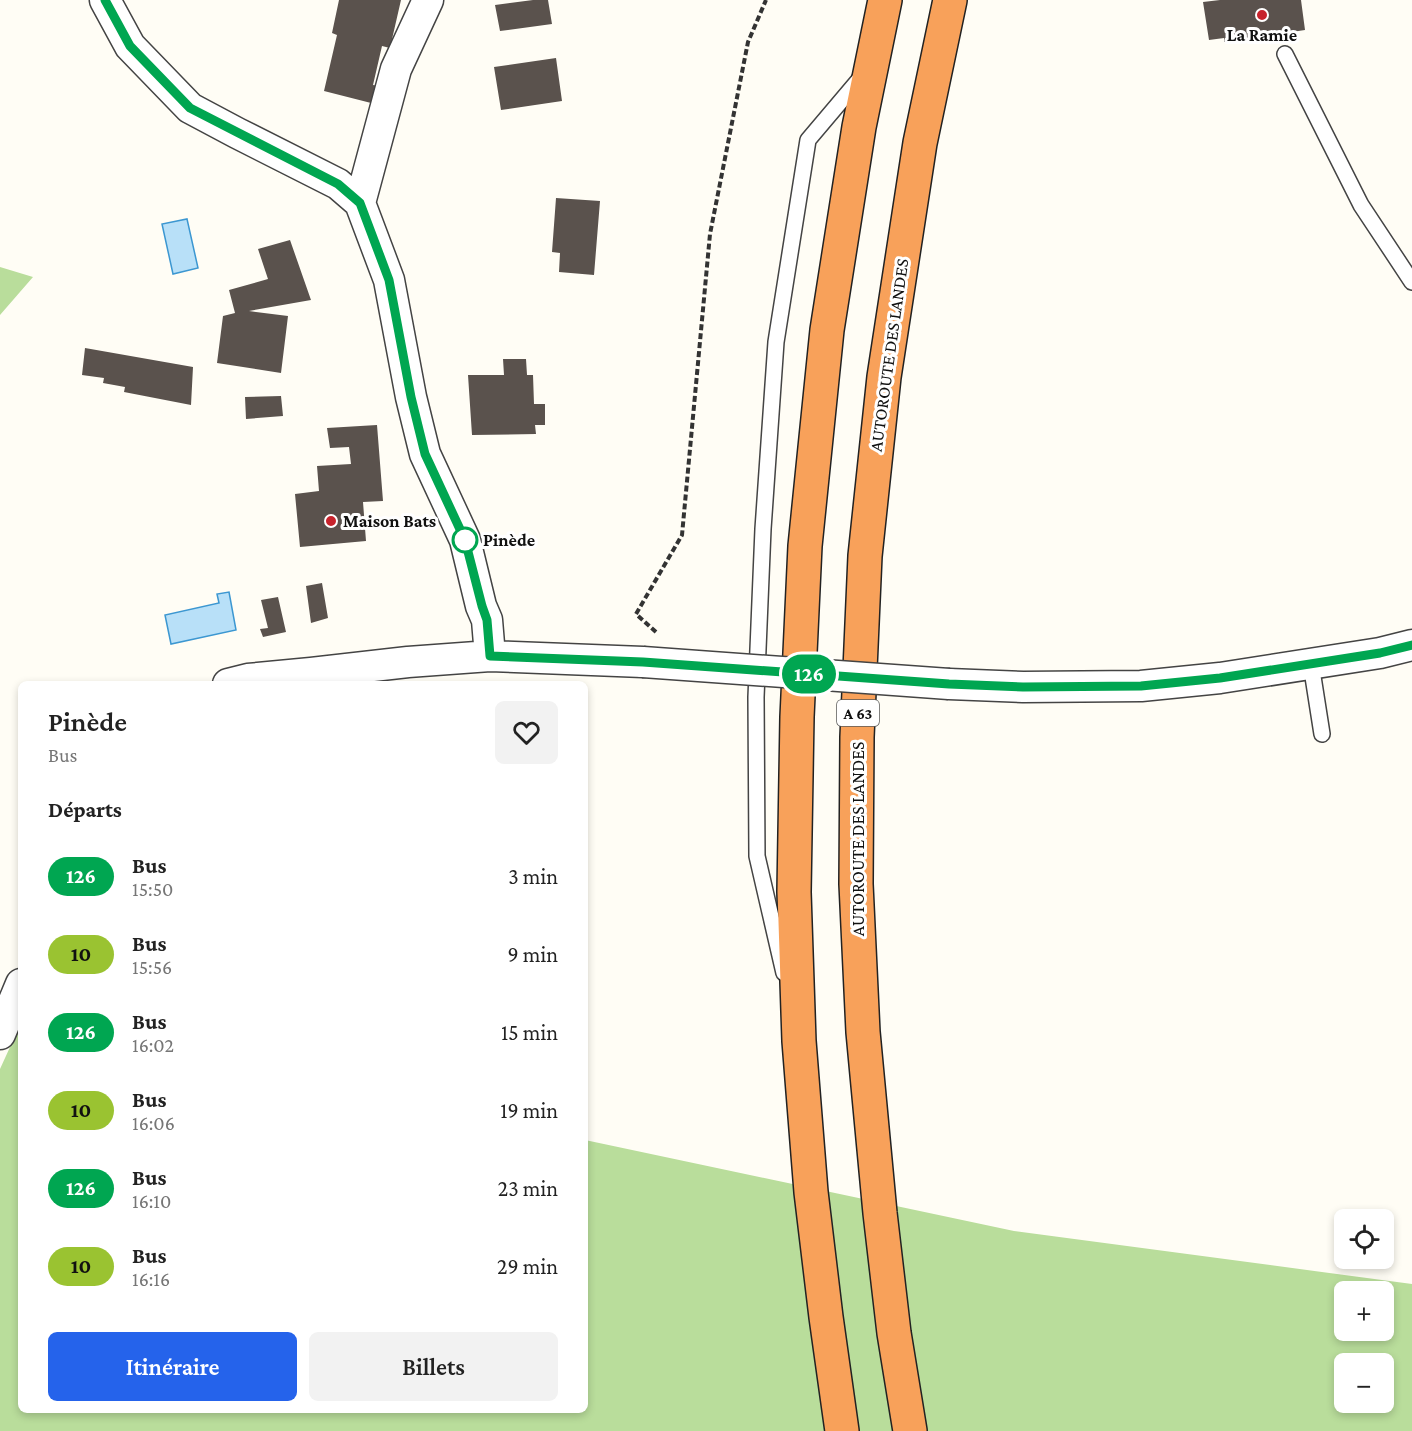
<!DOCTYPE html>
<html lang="fr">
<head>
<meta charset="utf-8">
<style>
  :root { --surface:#fff; --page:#f2f2f2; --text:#222; --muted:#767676; --accent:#2563eb }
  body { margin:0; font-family:"Crimson Pro",serif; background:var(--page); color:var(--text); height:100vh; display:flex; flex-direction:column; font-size:22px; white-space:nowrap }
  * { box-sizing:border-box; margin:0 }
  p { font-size:20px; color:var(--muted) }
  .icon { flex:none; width:33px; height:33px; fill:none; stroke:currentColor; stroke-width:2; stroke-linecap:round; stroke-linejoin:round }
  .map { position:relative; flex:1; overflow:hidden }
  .panel { position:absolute; left:18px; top:681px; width:570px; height:732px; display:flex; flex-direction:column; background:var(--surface); border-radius:9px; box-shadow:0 3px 9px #0003 }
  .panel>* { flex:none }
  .badge { padding:0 12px; border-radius:20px; font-size:21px; line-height:39px }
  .buttons { position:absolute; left:1334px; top:1209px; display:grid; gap:12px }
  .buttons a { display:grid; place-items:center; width:60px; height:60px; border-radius:9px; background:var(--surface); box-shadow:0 3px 9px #0003; font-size:30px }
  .map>.badge { position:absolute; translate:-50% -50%; box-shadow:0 0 0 3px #fff }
  h2 { padding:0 30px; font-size:22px; line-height:54px }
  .round { display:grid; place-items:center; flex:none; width:63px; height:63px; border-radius:9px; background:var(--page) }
  .head { display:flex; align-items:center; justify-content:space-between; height:102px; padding:0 30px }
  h1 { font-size:28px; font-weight:600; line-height:45px }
  .cta { display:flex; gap:12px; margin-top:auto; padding:12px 30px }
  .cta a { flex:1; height:69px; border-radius:9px; background:var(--accent); color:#fff; font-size:24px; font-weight:600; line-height:69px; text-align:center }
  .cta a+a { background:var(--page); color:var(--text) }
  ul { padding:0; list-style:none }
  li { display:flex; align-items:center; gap:18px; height:78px; padding:0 30px }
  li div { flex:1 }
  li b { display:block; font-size:22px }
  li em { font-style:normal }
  li .badge { min-width:66px; font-weight:700; text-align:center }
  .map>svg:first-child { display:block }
</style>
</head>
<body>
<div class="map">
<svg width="1412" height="1431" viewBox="0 0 1412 1431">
  <rect width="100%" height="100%" fill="#fffdf5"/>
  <!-- forest -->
  <path fill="#b9dd9b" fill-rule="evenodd" d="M 0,267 L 33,277 L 0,315 Z
    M 21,1023 L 21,1410 L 585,1410 L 585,1140 L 1014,1231 L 1412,1284 L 1412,1431 L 0,1431 L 0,1069 ZM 1344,1292 L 1383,1292 L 1383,1330 L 1344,1330 ZM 1344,1364 L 1383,1364 L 1383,1402 L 1344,1402 Z"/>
  <!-- water -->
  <path fill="#b8e0f8" stroke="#3c97d1" stroke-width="1.5" d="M 187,219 L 198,268 L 173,274 L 162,224 Z
    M 229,592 L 236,630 L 171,644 L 165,615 L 219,603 L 217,594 Z"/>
  <!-- building -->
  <path fill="#5a524d" d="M 339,0 L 401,0 L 390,48 L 382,46 L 373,85 L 379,86 L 375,104 L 324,91 L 337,35 L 332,33 Z
    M 533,0 L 548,0 L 552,24 L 500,31 L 495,5 Z
    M 1220,0 L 1301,0 L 1305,30 L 1224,42 L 1224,38 L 1209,40 L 1203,2 Z
    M 556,58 L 562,101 L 501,110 L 494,67 Z
    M 556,198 L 600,201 L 594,275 L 559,272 L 560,253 L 552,252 Z
    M 290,240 L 311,300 L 249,311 L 288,316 L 281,373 L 217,363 L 223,316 L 235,313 L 229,290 L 268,279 L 258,249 Z
    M 85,348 L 193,367 L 191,405 L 124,392 L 125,387 L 103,383 L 104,378 L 82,375 Z
    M 503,359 L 526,359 L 527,375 L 533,375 L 534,404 L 545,404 L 545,425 L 535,425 L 536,434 L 472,435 L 468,375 L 504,375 Z
    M 281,396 L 283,416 L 246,419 L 245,397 Z
    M 377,425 L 383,501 L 363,502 L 366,541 L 300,547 L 295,494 L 319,491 L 317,466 L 351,464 L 349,447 L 330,448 L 327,428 Z
    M 322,583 L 328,618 L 311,623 L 306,586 Z
    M 278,597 L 286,632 L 263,637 L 260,629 L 268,628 L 261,600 Z"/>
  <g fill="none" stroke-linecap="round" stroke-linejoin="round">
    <defs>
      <path id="service" d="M 1285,54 L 1361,205 L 1412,282
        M 1311,664 L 1322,734
        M 784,973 L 757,856 L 756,697 L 763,529 L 776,342 L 808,140 L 863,75"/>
      <path id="minor" d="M 105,0 L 130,46 L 190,108 L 237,133 L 338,184 L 360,203 L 389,280 L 411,397 L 425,454 L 465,540 L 481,606 L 487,620 L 490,656
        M 360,203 L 396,69 L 428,0
        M 228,684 L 248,679 L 311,673 L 408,662 L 490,656 L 643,662
        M 949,684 L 1023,687 L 1141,686 L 1220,678 L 1380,653 L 1412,645
        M 0,1034 L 21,984"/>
      <path id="motorway" d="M 842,1431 L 826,1317 L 811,1192 L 799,1041 L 794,892 L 797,717 L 805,546 L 827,330 L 859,127 L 885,0
        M 910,1431 L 894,1333 L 880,1213 L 863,1032 L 856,884 L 857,737 L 865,556 L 884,377 L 920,143 L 950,0"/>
    </defs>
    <!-- service casing -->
    <use href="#service" stroke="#444" stroke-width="18"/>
    <!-- minor casing -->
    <use href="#minor" stroke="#444" stroke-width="33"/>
    <!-- motorway casing -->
    <use href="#motorway" stroke="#222" stroke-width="36"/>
    <!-- path -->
    <path stroke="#333" stroke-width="4" stroke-dasharray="6 3" stroke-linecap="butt" d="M 656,632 L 636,614 L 682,535 L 710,234 L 748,42 L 766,0"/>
    <!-- service -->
    <use href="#service" stroke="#fff" stroke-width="15"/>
    <!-- minor -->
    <use href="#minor" stroke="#fff" stroke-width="30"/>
    <!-- motorway -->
    <use href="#motorway" stroke="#f8a15a" stroke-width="33"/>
    <defs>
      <path id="minor-bridge" d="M 643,662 L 949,684"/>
    </defs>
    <!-- minor-bridge casing -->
    <use href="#minor-bridge" stroke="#444" stroke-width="33" stroke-linecap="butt"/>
    <!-- minor-bridge -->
    <use href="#minor-bridge" stroke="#fff" stroke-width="30"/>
  </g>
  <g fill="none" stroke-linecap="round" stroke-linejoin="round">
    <defs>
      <path id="line" d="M 105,0 L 130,46 L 190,108 L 338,184 L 360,203 L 389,280 L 411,397 L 425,454 L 465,540 L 482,606 L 487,620 L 490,656 L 643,662 L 949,684 L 1023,687 L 1141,686 L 1220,678 L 1380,653 L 1412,645"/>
    </defs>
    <!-- line casing -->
    <use href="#line" stroke="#fff" stroke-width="14"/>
    <!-- line -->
    <use href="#line" stroke="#00a651" stroke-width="9"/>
  </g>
  <!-- markers -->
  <g fill="#c7232c" stroke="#fff" stroke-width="2">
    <circle cx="1262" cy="15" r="6"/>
    <circle cx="331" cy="521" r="6"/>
  </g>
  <circle fill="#fff" stroke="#00a651" stroke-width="3" cx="465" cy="540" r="12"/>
  <g text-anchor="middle" stroke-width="6" stroke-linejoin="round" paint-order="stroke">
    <!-- shield labels -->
    <rect fill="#fff" stroke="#585858" stroke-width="1.5" x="837" y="700" width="42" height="26" rx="4.5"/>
    <g font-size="16" font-weight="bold" fill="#111">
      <text x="858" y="719">A 63</text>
    </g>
    <!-- poi labels -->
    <g font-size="18" font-weight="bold" fill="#111" stroke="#fff">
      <text x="1262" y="41">La Ramie</text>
      <text x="343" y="527" text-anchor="start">Maison Bats</text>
    </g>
    <!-- street labels -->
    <g font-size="18" fill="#111" stroke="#fff">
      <text transform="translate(889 355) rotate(-82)" y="6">AUTOROUTE DES LANDES</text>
      <text transform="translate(858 839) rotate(-90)" y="6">AUTOROUTE DES LANDES</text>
    </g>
    <!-- stop labels -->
    <g font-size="18" font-weight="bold" fill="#111" stroke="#fff" text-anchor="start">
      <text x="483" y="546">Pinède</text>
    </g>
  </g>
</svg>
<div class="buttons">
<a><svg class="icon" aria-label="locate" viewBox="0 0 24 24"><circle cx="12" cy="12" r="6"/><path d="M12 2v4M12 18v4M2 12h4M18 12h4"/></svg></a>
<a>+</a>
<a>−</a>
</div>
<b class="badge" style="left:809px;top:674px;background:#00a651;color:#fff">126</b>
<section class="panel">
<div class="head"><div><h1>Pinède</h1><p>Bus</p></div><a class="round"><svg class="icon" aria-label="heart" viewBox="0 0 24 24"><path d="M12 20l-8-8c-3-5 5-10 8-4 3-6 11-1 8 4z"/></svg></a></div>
<h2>Départs</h2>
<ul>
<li><span class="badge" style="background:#00a651;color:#fff">126</span><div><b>Bus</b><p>15:50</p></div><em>3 min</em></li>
<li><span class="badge" style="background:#9ac331;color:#111">10</span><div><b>Bus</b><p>15:56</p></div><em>9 min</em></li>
<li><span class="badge" style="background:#00a651;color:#fff">126</span><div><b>Bus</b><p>16:02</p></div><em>15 min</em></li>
<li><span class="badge" style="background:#9ac331;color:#111">10</span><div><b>Bus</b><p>16:06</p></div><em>19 min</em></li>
<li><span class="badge" style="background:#00a651;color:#fff">126</span><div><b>Bus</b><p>16:10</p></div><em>23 min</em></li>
<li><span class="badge" style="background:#9ac331;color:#111">10</span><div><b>Bus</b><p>16:16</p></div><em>29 min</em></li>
</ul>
<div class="cta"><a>Itinéraire</a><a>Billets</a></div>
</section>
</div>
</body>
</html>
